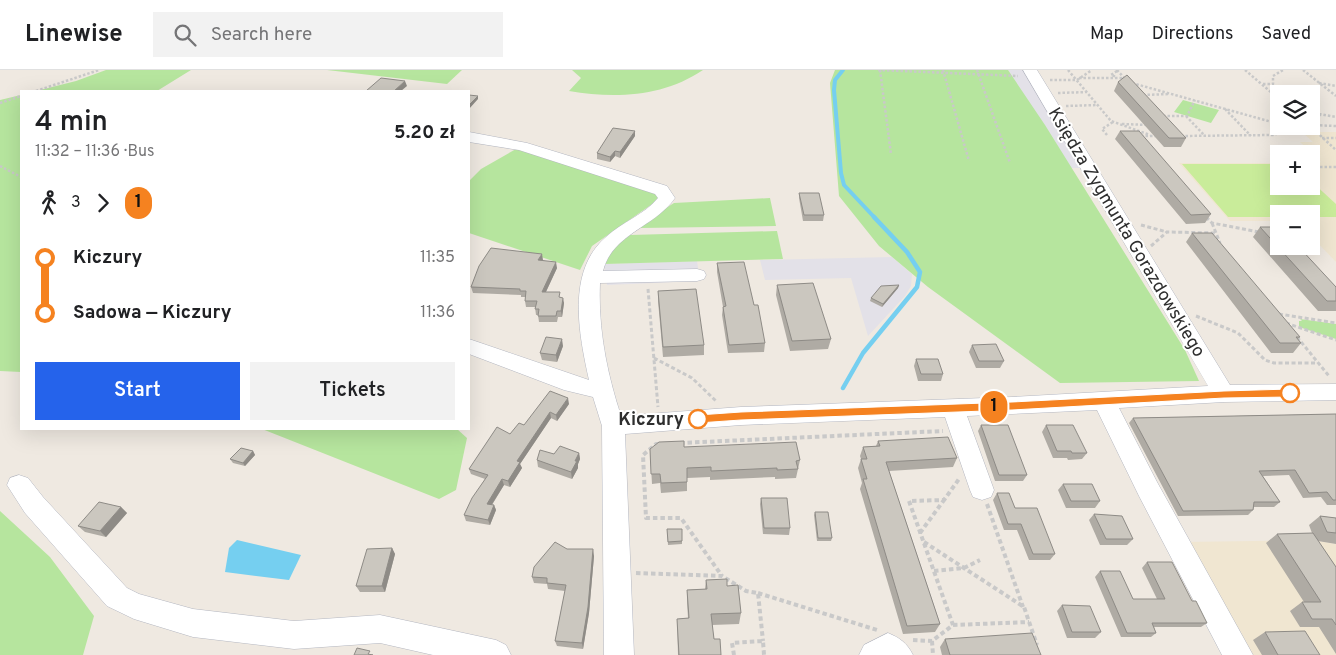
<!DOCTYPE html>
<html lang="en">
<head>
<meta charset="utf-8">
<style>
  :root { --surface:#fff; --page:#f2f2f2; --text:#202124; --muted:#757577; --line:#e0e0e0; --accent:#2563eb }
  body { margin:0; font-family:Overpass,sans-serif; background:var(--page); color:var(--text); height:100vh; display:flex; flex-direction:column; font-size:19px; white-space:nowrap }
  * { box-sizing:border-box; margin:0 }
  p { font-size:16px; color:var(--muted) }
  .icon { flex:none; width:28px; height:28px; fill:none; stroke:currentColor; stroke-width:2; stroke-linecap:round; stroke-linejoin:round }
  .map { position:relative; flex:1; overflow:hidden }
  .details { position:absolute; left:20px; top:20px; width:450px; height:340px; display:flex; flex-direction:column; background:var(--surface); border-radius:0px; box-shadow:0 5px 20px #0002 }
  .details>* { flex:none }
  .badge { padding:0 10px; border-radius:16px; font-size:18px; line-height:32px }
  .controls { position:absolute; left:1270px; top:15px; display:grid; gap:10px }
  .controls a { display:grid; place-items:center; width:50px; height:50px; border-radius:0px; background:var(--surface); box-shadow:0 5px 20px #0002; font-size:25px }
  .map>.badge { position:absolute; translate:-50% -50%; box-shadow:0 0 0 2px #fff }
  .legs { display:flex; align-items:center; gap:8px; height:55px; padding:0 15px; font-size:16px }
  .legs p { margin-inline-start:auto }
  .head { display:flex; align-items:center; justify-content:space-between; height:85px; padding:0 15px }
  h1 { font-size:28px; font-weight:600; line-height:38px }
  .action { display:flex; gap:10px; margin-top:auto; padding:10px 15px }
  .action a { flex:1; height:58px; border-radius:0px; background:var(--accent); color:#fff; font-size:20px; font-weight:600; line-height:58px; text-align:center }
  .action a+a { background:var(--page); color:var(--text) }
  ul { padding:0 15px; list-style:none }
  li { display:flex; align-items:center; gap:18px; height:55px; font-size:19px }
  li i { display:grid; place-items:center; width:8px; height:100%; margin:0 6px; background:currentColor }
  li i::after { content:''; width:12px; height:12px; margin:-6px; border:4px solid; border-radius:50%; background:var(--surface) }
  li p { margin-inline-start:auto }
  li:first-child i { background:linear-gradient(#0000 50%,currentColor 0) }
  li:last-child i { background:linear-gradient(currentColor 50%,#0000 0) }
  header { display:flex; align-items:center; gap:30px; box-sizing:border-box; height:70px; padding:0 25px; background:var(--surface); border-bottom:1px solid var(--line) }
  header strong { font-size:24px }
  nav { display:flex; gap:28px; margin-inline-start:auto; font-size:18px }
  .search { width:350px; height:45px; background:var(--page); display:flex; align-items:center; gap:12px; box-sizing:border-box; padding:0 18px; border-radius:0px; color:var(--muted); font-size:19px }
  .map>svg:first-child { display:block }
</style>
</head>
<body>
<header>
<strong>Linewise</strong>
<div class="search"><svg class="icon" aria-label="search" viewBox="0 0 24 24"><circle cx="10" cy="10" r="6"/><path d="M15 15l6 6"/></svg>Search here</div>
<nav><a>Map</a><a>Directions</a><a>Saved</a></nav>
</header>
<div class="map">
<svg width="1336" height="585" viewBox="0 0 1336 585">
  <rect width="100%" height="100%" fill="#efe9e1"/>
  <!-- industrial -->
  <path fill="#e3e1e8" d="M 1008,0 L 1026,0 L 1082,98 L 1071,98 Z
    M 892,187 L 912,204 L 911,216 L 905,226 L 868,266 L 851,208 L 765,210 L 760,190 Z
    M 697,191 L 700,211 L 607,215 L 604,194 Z"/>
  <!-- education -->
  <path fill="#f0e6d1" d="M 1302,62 L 1336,62 L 1336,192 L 1311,166 L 1311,144 L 1279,144 L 1279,151 L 1230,151 L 1179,93 L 1279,93 L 1279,116 L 1311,116 L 1311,93 L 1321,92 L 1300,72 L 1313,72 Z
    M 1313,470 L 1336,474 L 1336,585 L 1244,585 L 1182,472 Z"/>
  <!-- green -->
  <path fill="#b6e59e" d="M 106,0 L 191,0 L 157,21 L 36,21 L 76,11 Z
    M 327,0 L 462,0 L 447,14 Z
    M 572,0 L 703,0 C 663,27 615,29 569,21 L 581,8 Z
    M 835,0 L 1008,0 L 1045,55 L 1185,280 L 1199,311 L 1060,313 L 928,217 L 879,176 L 839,126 L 830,13 Z
    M 21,25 L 21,302 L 0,301 L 0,30 Z
    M 1183,30 L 1219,40 L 1211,53 L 1174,42 Z
    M 516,79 L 660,125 L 658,130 L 592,176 L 580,200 L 469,163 L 469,111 L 481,99 Z
    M 770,128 L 776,156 L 640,158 L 641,154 L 674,133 Z
    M 777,161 L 783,189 L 604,194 L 607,183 L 630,165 Z
    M 1300,249 L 1336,254 L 1336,269 L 1299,257 L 1299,251 L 1302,251 Z
    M 262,359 L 457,359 L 467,368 L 456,420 L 439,429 Z
    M 0,441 L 50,487 L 94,546 L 83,585 L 0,585 Z"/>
  <!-- pitch -->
  <path fill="#c9ec9a" d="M 1182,94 L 1279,94 L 1279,116 L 1311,116 L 1311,111 L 1336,134 L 1336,147 L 1311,147 L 1311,144 L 1279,144 L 1279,147 L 1228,147 Z"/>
  <!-- water -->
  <path fill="#75cff0" d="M 237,470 L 301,485 L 289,510 L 225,502 L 229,478 Z"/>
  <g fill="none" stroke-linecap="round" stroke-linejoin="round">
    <!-- stream-far1 -->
    <path stroke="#75cff0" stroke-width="4" d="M 843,0 L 835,10 L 834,20 L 841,103 L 844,115 L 875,148"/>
    <!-- stream -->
    <path stroke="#75cff0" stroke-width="4.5" d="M 843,318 L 863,283 L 917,217 L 920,202 L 907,182 L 874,147"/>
    <defs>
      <path id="minor" d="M 1023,0 L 1037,0 L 1230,315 L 1336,314 L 1336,330 L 1224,332 L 1119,338 L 1157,412 L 1253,585 L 1222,585 L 1139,426 L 1097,340 L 967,346 L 994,420 L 991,427 L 982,430 L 973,427 L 970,420 L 945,347 L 741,355 L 625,364 L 634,585 L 604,585 L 602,356 L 593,327 L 564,320 L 469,284 L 469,269 L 589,310 C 579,265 566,201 606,167 C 622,152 644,145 658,128 L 655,124 L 519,80 L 469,72 L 469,62 L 527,73 L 667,116 L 675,128 C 655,157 612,164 603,201 L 697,199 L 704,201 L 706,205 L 704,209 L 697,211 L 600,213 C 598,259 607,303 621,346 L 741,337 L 1012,327 L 1208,316 Z
        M 19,405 L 28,408 L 43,427 L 127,518 L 139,524 L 193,539 L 294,551 L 380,545 L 496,570 L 506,575 L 511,585 L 433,585 L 380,573 L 294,579 L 193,567 L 134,549 L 107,536 L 25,443 L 7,415 L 10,408 Z
        M 888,563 C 900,568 907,573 913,585 L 859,585 L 864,575 Z"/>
    </defs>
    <!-- minor casing -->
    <use href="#minor" stroke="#b4b7c1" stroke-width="1"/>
    <!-- path-far2 -->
    <path stroke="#c9c9c9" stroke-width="2.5" stroke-dasharray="2.5 2" stroke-linecap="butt" d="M 878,0 L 1018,6
      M 880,0 L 891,84
      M 943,0 L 969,91
      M 977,0 L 1010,93
      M 1068,0 L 1111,51 L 1150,65
      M 1117,0 L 1126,10
      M 1245,0 L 1279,29
      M 1303,0 L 1336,26
      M 1117,1 L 1111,5 L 1117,7
      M 1079,8 L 1123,8
      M 1050,10 L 1077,10 L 1092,0
      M 1132,13 L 1279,54
      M 1319,13 L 1336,16
      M 1263,14 L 1273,14 L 1273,6 L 1283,0
      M 36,21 L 99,0
      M 1058,23 L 1087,22
      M 1143,25 L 1169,24
      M 0,33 L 21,26
      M 1066,36 L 1097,35
      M 1225,39 L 1251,66
      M 1311,42 L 1320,45 L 1317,47 L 1311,46
      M 1319,44 L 1336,47
      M 1163,46 L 1187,46 L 1195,30
      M 1186,46 L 1205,66
      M 1122,54 L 1148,55
      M 1311,55 L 1336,56
      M 1288,56 L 1313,61
      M 1310,56 L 1336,80
      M 1107,65 L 1102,59 L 1113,52
      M 1141,66 L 1157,66
      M 1181,66 L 1273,65 L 1301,56
      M 1322,68 L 1336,68
      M 0,96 L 21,107
      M 1311,97 L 1336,97"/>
    <!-- path-far1 -->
    <path stroke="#c9c9c9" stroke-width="3" stroke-dasharray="4 2.5" stroke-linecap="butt" d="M 1206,147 L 1212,153 L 1259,162
      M 1212,153 L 1220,173
      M 1141,155 L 1167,162
      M 1151,176 L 1167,162 L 1215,163
      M 648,219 L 658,337
      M 1279,244 L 1336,253
      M 1196,246 L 1238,263 L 1265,290 L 1274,293 L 1317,293
      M 1286,253 L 1336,270
      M 1297,267 L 1329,306
      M 654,288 L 692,308 L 716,331"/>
    <!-- path -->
    <path stroke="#c9c9c9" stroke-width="4" stroke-dasharray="4.5 3" stroke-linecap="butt" d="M 680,373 L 943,361
      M 659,374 L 656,374 L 643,385 L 646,448 L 681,448 L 722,506
      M 987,434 L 1023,537
      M 920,463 L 944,430
      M 924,472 L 1024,537 L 1037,575
      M 934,501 L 964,498 L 980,490
      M 636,503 L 722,506 L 746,521 L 758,523 L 763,571
      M 758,523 L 877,560
      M 953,555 L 1029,552
      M 913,570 L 932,571 L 953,555 L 909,431 L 944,430 L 959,409
      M 932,571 L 933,585
      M 734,585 L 732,573 L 763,571 L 764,585"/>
    <!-- minor -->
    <use href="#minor" fill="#fff" fill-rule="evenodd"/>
  </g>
  <!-- wall -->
  <path fill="#afaba4" d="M 1118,12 L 1186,68 L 1181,77 L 1164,77 L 1114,21 Z
    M 1120,61 L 1211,144 L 1205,153 L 1186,154 L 1115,69 Z
    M 635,66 L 620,88 L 615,86 L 610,92 L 597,89 L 597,83 Z
    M 799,123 L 824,145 L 823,151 L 803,151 L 799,128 Z
    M 1260,157 L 1336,217 L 1336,241 L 1318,241 L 1253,167 Z
    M 1192,163 L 1300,267 L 1298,269 L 1301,273 L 1293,283 L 1271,283 L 1186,172 Z
    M 543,190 L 557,198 L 546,222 L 561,228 L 564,233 L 562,247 L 558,247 L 557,252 L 539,252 L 538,245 L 536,245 L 535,237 L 526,237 L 525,231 L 526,227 L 521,227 L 521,225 L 473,223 L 471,217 Z
    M 717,193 L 754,235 L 765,273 L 764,282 L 728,283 L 722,245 L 723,237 L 717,202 Z
    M 777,215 L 831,269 L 828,279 L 790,281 L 776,225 Z
    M 899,215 L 898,218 L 882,237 L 870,231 L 871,228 Z
    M 658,221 L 704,275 L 704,285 L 663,287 L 658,231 Z
    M 972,275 L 1004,291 L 1000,298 L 976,298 L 969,282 Z
    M 563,276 L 557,292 L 542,290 L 540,283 Z
    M 916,289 L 943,304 L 941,311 L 918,311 L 914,296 Z
    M 569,334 L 557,351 L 551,348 L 520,394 L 522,398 L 510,417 L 504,415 L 492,435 L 494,435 L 496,440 L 490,455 L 466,451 L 464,445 L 485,409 L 471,404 L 469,399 L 510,364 L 524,355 Z
    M 1336,344 L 1336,435 L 1327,435 L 1321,427 L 1303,428 L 1289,405 L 1263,406 L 1280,432 L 1274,437 L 1254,437 L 1253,440 L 1248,445 L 1178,446 L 1129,353 L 1133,348 Z
    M 981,355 L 1027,405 L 1023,411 L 995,411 L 978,361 Z
    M 1046,355 L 1087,383 L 1082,389 L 1068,390 L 1067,388 L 1053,388 L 1042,362 Z
    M 878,371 L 957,388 L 953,397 L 889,401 L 940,554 L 935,562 L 903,564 L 860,419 L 862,413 L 858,398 L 861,389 L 860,386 L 863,377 L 876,376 Z
    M 684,377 L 800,390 L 796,408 L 775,409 L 775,407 L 710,410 L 710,407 L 687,408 L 687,421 L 661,423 L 660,413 L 652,414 L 650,379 Z
    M 253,381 L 255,385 L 245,396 L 233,393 L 230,389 Z
    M 579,383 L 580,389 L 578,394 L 578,398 L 572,409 L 538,397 L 537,390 L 554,384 Z
    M 1063,414 L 1100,431 L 1095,438 L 1066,438 L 1058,420 Z
    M 997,423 L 1015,438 L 1055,484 L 1050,490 L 1029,490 L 1017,460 L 1004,460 L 993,430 Z
    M 761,428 L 790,458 L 789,465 L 763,464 L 760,434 Z
    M 121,437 L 127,443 L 106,467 L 85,462 L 78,456 Z
    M 815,442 L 832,468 L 831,471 L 817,471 L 814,445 Z
    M 1094,444 L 1133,469 L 1127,475 L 1100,475 L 1089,450 Z
    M 1320,446 L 1336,448 L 1336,474 L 1318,471 L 1336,497 L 1336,584 L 1319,557 L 1300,557 L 1290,541 L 1302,532 L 1304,532 L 1266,473 L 1277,464 L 1312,463 L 1309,455 Z
    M 667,459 L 682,459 L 682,474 L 668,475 Z
    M 392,478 L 395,484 L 385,522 L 360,522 L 356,516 Z
    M 567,479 L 594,486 L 589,543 L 583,579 L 557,576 L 555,571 L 565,521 L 548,519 L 547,514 L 534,513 L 532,507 Z
    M 1147,492 L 1192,531 L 1207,553 L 1201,557 L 1154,557 L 1156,563 L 1151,567 L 1121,567 L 1095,507 L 1100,501 L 1133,529 L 1157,529 L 1142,498 Z
    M 706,510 L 727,516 L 741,543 L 739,554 L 712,555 L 714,569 L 721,585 L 678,585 L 677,549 L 688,548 L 687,531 L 687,520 L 705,519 Z
    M 1062,535 L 1101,562 L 1095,568 L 1067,568 L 1057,541 Z
    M 1265,562 L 1320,585 L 1262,585 L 1253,570 Z
    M 945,569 L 1041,585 L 942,585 L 940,577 Z"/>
  <!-- shaded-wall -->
  <path fill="#8e8b86" d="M 405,11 L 407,16 L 401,21 L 394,21 Z
    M 478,26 L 478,29 L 469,39 L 469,35 Z
    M 635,61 L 635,66 L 620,88 L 620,82 Z
    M 615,81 L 615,86 L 610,92 L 610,87 Z
    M 542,184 L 543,190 L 539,195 L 538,190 Z
    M 556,192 L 557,198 L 543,228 L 542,222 Z
    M 899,215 L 898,218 L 882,237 L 883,234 Z
    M 563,228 L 564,233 L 562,247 L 561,241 Z
    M 562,269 L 563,276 L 557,292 L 556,285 Z
    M 568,328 L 569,334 L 557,351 L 556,345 Z
    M 550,342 L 551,348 L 520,394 L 522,398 L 510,417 L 508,411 L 517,391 Z
    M 253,381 L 255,385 L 245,396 L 243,393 Z
    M 579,383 L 580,389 L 578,394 L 578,398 L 572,409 L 571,402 L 575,391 Z
    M 502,409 L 504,415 L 489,439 L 487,434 Z
    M 494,435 L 496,440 L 490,455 L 488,450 Z
    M 121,437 L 127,443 L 106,467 L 100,461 Z
    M 392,478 L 395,484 L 385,522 L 382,516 Z
    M 593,479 L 594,486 L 589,543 L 583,579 L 582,573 Z"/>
  <!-- building -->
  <path fill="#cbc7bf" stroke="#8e8b86" d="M 1127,5 L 1186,68 L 1169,68 L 1118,12 Z
    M 381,8 L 405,11 L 394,21 L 366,21 Z
    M 469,25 L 478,26 L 469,35 Z
    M 613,58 L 635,61 L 620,82 L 615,81 L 610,87 L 597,83 Z
    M 1120,61 L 1139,61 L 1211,144 L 1191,145 Z
    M 799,123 L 819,123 L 824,145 L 804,145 Z
    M 1260,157 L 1279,157 L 1279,176 L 1298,176 L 1336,217 L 1336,231 L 1327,231 Z
    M 1192,163 L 1212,163 L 1300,267 L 1296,267 L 1301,273 L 1280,273 Z
    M 491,178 L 542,184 L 538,190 L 556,192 L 542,222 L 560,222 L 559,227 L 563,228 L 561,241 L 557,241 L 556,246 L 538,246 L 539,239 L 535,239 L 537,231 L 525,231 L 526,221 L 520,221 L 520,219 L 471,217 L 479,196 Z
    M 744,192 L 754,235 L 758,235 L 765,273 L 729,275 L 723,237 L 726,236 L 717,193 Z
    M 813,213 L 831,269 L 792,271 L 777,215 Z
    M 899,215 L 883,234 L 871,228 L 881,216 Z
    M 696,219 L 704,275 L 663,277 L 658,221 Z
    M 546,267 L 562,269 L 556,285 L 540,283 Z
    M 996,274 L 1004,291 L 979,291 L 972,275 Z
    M 916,289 L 938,289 L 943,304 L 921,304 Z
    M 550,321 L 568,328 L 556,345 L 550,342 L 517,391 L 520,392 L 508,411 L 502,409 L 487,434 L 494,435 L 488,450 L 464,445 L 472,428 L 488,405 L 469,399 L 497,357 L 510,364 L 519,353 L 524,355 Z
    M 1336,344 L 1336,430 L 1333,430 L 1327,422 L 1309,423 L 1295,400 L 1259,401 L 1280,432 L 1254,432 L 1253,440 L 1183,441 L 1133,348 Z
    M 981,355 L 1008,355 L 1027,405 L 999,405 Z
    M 1046,355 L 1073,355 L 1087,383 L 1072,383 L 1071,381 L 1057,381 Z
    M 948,367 L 957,388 L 886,392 L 940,554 L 907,556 L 863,409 L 867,409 L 861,389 L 867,389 L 863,377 L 880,376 L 878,371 Z
    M 684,371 L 684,377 L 796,372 L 800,390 L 796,391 L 798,399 L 777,400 L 777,398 L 711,401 L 711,397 L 687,398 L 687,412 L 661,413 L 660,404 L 651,404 L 650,379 L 659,372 Z
    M 560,376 L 579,383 L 575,391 L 577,391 L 571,402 L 537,390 L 540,380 L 554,384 Z
    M 241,378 L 253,381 L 243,393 L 230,389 Z
    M 1063,414 L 1092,414 L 1100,431 L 1071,431 Z
    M 997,423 L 1009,423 L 1015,438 L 1037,438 L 1055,484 L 1033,484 L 1021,454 L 1008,454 Z
    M 761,428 L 787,428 L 790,458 L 764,458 Z
    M 99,432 L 121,437 L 100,461 L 78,456 Z
    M 815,442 L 828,442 L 832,468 L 818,468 Z
    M 1094,444 L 1122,446 L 1133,469 L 1106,469 Z
    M 1320,446 L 1336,448 L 1336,463 L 1327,462 Z
    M 667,459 L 682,459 L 682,471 L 668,472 Z
    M 1313,463 L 1336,497 L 1336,555 L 1332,549 L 1312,549 L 1302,532 L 1321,532 L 1277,464 Z
    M 555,472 L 567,479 L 593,479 L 588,537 L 582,573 L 555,571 L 566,515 L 547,513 L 547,508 L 532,507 L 534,497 Z
    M 392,478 L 382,516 L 356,516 L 367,479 Z
    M 1147,492 L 1172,492 L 1192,531 L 1196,531 L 1207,553 L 1152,553 L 1156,563 L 1127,563 L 1100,501 L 1120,501 L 1133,529 L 1165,529 Z
    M 727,509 L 727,516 L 738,515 L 741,543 L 711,544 L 714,569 L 720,569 L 721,585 L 679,585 L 677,549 L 689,548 L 687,520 L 707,519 L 706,510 Z
    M 1062,535 L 1090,536 L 1101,562 L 1072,562 Z
    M 1305,561 L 1320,585 L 1278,585 L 1265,562 Z
    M 1032,563 L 1041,585 L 950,585 L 945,569 Z
    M 357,578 L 370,581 L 368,584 L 373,585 L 354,585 Z"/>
  <!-- line-1 -->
  <path fill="#f58220" stroke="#fff" d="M 1290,319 L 1295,323 L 1290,327 L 1224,328 L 1012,340 L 741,350 L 698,353 L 692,349 L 698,345 L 741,342 L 1012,332 L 1224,321 Z"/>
  <!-- markers -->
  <g fill="#fff" stroke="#f58220" stroke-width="2.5">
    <circle cx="1290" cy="323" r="9"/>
    <circle cx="698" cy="349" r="9"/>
  </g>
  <g text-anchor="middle" stroke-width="4" stroke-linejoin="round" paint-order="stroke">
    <!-- street labels -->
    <g font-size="18" fill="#2e2e2e" stroke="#fff">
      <text transform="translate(1127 162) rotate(59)" y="6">Księdza Zygmunta Gorazdowskiego</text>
    </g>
    <!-- stop labels -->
    <g font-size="18" font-weight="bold" fill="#2e2e2e" stroke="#fff" text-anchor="end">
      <text x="684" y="355">Kiczury</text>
    </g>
  </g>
</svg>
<div class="controls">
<a><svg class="icon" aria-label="layers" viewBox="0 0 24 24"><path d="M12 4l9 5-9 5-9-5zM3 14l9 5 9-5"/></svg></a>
<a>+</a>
<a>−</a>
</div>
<b class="badge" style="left:994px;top:337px;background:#f58220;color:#111">1</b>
<section class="details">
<div class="head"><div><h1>4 min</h1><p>11:32 – 11:36 · Bus</p></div><b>5.20 zł</b></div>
<div class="legs"><svg class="icon" aria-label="walk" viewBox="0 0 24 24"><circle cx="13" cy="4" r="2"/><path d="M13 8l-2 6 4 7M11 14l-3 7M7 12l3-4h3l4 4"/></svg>3<svg class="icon" aria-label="forward" viewBox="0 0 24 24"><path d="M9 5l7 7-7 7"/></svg><b class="badge" style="background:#f58220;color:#111">1</b></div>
<ul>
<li><i style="color:#f58220"></i><b>Kiczury</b><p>11:35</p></li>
<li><i style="color:#f58220"></i><b>Sadowa — Kiczury</b><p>11:36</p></li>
</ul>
<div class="action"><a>Start</a><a>Tickets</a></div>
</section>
</div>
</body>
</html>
